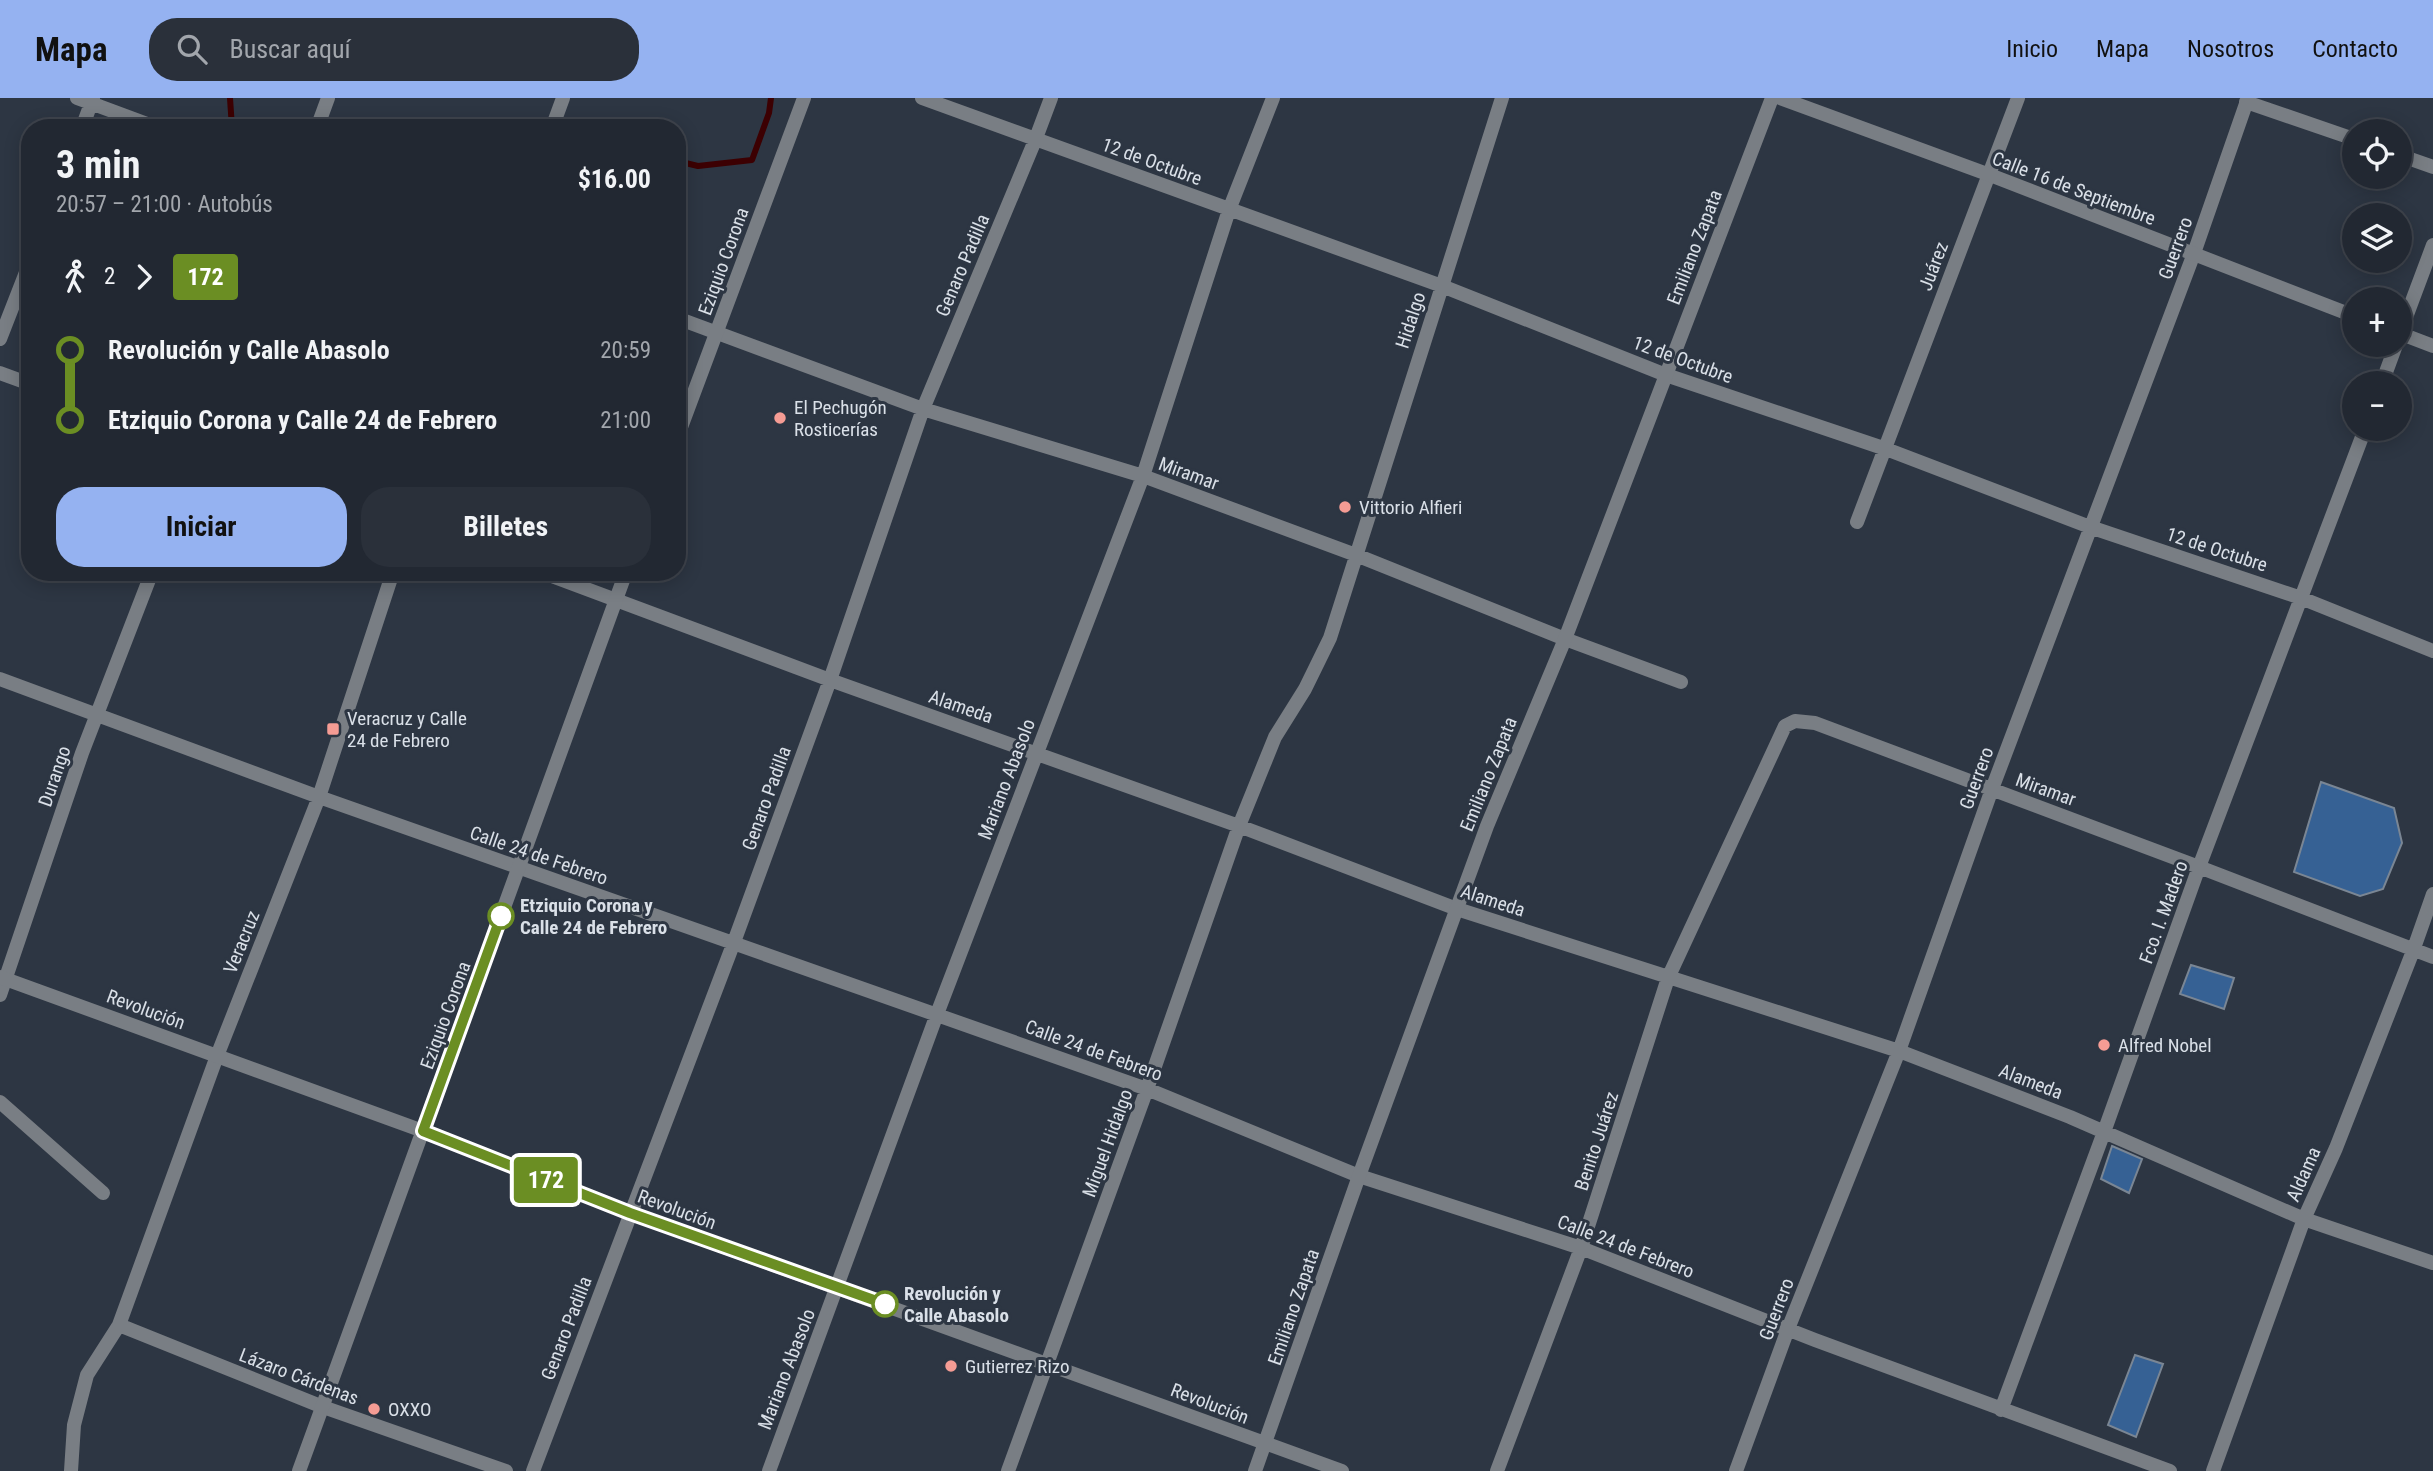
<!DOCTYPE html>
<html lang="es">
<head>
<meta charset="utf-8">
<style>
  :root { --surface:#222832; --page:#2a303a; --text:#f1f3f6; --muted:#a2a6ac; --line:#3f444d; --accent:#95b2f1 }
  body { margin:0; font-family:"Roboto Condensed",sans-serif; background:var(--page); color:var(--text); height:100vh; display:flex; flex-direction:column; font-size:26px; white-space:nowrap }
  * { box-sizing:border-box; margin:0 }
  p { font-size:23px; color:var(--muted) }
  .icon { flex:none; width:38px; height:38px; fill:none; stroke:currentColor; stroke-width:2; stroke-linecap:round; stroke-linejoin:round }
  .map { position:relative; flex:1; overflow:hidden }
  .panel { position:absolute; left:21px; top:21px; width:665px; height:462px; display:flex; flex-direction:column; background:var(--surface); border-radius:28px; box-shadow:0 4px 18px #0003,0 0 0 2px var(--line) }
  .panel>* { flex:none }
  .badge { padding:0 14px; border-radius:5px; font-size:24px; line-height:46px }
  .controls { position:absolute; left:2342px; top:21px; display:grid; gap:14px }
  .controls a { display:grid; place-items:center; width:70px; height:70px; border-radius:50%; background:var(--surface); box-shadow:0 4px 18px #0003,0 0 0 2px var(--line); font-size:35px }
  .map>.badge { position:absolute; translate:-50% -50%; box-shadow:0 0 0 4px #fff }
  .legs { display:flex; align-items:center; gap:10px; height:77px; padding:0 35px; font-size:23px }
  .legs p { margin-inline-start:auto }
  .summary { display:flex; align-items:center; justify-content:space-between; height:119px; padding:0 35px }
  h1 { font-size:38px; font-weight:700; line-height:52px }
  .action { display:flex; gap:14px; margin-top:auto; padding:14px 35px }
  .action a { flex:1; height:80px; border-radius:28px; background:var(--accent); color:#111; font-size:28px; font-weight:700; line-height:80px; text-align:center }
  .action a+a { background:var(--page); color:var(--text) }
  ul { padding:0 35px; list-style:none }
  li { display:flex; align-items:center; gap:24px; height:70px; font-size:26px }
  li i { display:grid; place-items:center; width:10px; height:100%; margin:0 9px; background:currentColor }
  li i::after { content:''; width:18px; height:18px; margin:-9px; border:5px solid; border-radius:50%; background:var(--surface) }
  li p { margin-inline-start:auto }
  li:first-child i { background:linear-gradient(#0000 50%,currentColor 0) }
  li:last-child i { background:linear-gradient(currentColor 50%,#0000 0) }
  header { display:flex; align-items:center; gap:42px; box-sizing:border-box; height:98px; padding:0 35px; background:var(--accent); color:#111 }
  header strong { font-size:33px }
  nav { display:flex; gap:38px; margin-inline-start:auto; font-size:24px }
  .search { width:490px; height:63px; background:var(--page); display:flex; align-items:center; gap:18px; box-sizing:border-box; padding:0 24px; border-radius:28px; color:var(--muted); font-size:26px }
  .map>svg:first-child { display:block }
</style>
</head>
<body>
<header>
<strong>Mapa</strong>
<div class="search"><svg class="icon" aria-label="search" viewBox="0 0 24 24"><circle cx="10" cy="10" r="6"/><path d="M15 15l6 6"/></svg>Buscar aquí</div>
<nav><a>Inicio</a><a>Mapa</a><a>Nosotros</a><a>Contacto</a></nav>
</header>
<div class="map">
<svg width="2433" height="1373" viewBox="0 0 2433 1373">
  <rect width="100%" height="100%" fill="#2d3643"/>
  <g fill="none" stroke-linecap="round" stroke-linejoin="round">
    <!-- stream -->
    <path stroke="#3c0002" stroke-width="6" d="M 230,0 L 232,30
      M 677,63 L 698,68 L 752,62 L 769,15 L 771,0"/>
  </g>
  <!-- building -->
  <path fill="#366194" stroke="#7a8694" stroke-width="2" d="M 2321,684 L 2394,710 L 2402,745 L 2383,791 L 2360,798 L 2294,774 Z
    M 2191,867 L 2234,880 L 2224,911 L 2180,896 Z
    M 2112,1048 L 2142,1061 L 2129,1095 L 2101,1081 Z
    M 2135,1257 L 2163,1266 L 2136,1339 L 2108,1327 Z"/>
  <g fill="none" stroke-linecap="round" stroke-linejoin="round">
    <!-- minor -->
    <path stroke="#797e84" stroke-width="14" d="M 77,0 L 158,30
      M 922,0 L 1442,188 L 1666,277 L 1886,351 L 2090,429 L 2301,500 L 2433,553
      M 2246,4 L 2354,41
      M 82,30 L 93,0
      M 317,30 L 328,0
      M 552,30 L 563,0
      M 2399,57 L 2433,69
      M 677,220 L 923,311 L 1143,378 L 1356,457 L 1565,541 L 1681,584
      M 2399,238 L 2433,147
      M 0,241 L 30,164
      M 0,275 L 30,286
      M 2382,285 L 2396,247
      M 1857,424 L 2018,0
      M 541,474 L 830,582 L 1239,728 L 1457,811 L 1899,953 L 2070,1019 L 2304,1121 L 2433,1165
      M 0,581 L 319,699 L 1147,991 L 1359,1078 L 1581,1150 L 1815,1242 L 2170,1373
      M 0,897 L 82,655 L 152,474
      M 0,1004 L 103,1095
      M 119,1227 L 323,1309 L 506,1373
      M 2001,1312 L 2104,1034 L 2199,769 L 2365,331
      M 71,1373 L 74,1327 L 87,1277 L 119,1227 L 217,958 L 319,699 L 393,474
      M 533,1373 L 734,844 L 830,582 L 923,311 L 1036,40 L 1051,0
      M 769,1373 L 937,916 L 1143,378 L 1229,112 L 1273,0
      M 1008,1373 L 1147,991 L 1239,728 L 1275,639 L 1305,591 L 1330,540 L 1502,0
      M 1497,1373 L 1581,1150 L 1668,880 L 1785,628 L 1795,623 L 1815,625 L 2199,769 L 2433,859
      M 1736,1373 L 1788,1231 L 1899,953 L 1992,691 L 2193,158 L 2248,0
      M 2213,1373 L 2304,1121 L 2336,1050 L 2413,853 L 2433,796"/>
    <!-- tertiary -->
    <path stroke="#797e84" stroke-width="14" d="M 1780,0 L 1990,77 L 2354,218
      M 2399,235 L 2433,248
      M 677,340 L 804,0
      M 0,879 L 423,1033 L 630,1115 L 1342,1373
      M 299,1373 L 626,474
      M 1255,1373 L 1359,1078 L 1487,728 L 1565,541 L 1772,0"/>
  </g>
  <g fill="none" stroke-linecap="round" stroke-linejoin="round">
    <defs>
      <path id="line-1" d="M 501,818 L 423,1033 L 630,1115 L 885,1206"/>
    </defs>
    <!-- line-1 casing -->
    <use href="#line-1" stroke="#fff" stroke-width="16"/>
    <!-- line-1 -->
    <use href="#line-1" stroke="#6b8e23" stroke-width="10"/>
  </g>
  <!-- markers -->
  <g fill="#f59c94" stroke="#2d3643" stroke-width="2.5">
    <circle cx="780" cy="320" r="7"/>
    <circle cx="1345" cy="409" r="7"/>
    <rect x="326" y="624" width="14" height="14" rx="3.5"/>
    <circle cx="2104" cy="947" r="7"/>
    <circle cx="951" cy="1268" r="7"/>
    <circle cx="374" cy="1311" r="7"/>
  </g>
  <g fill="#fff" stroke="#6b8e23" stroke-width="3.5">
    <circle cx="501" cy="818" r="12"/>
    <circle cx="885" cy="1206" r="12"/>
  </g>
  <g text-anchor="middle" stroke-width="6" stroke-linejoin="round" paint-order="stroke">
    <!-- street labels -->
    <g font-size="19" fill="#dae0e8" stroke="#2d3643">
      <text transform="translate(1152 63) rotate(20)" y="7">12 de Octubre</text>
      <text transform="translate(2074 90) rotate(21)" y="7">Calle 16 de Septiembre</text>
      <text transform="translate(1694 149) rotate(-69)" y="7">Emiliano Zapata</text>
      <text transform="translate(2175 150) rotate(-70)" y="7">Guerrero</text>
      <text transform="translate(723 163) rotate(-70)" y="7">Eziquio Corona</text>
      <text transform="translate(962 167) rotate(-67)" y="7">Genaro Padilla</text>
      <text transform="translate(1933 168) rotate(-69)" y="7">Juárez</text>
      <text transform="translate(1410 222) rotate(-72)" y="7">Hidalgo</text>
      <text transform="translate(1683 261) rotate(20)" y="7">12 de Octubre</text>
      <text transform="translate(1189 375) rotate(20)" y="7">Miramar</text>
      <text transform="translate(2217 451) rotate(18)" y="7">12 de Octubre</text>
      <text transform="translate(961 608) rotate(19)" y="7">Alameda</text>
      <text transform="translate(1488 676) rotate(-68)" y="7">Emiliano Zapata</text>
      <text transform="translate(54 678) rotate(-71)" y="7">Durango</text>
      <text transform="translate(1976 680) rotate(-70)" y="7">Guerrero</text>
      <text transform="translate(1006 681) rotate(-69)" y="7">Mariano Abasolo</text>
      <text transform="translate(2046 691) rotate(20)" y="7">Miramar</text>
      <text transform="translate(766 700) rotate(-70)" y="7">Genaro Padilla</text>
      <text transform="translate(539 757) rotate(19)" y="7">Calle 24 de Febrero</text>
      <text transform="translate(1493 802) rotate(18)" y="7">Alameda</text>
      <text transform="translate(2163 814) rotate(-70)" y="7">Fco. I. Madero</text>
      <text transform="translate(241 844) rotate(-68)" y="7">Veracruz</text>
      <text transform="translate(146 911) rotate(20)" y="7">Revolución</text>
      <text transform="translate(445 917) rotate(-70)" y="7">Eziquio Corona</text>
      <text transform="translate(1094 952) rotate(20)" y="7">Calle 24 de Febrero</text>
      <text transform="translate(2031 983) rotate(21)" y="7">Alameda</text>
      <text transform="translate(1596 1043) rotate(-72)" y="7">Benito Juárez</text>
      <text transform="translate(1107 1045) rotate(-70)" y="7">Miguel Hidalgo</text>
      <text transform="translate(2303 1076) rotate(-66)" y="7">Aldama</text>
      <text transform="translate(677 1111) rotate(20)" y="7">Revolución</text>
      <text transform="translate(1626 1148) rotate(21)" y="7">Calle 24 de Febrero</text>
      <text transform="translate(1293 1209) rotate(-71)" y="7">Emiliano Zapata</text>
      <text transform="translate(1776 1211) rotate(-69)" y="7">Guerrero</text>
      <text transform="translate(566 1230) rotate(-69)" y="7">Genaro Padilla</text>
      <text transform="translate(786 1271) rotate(-69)" y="7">Mariano Abasolo</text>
      <text transform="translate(299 1278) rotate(21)" y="7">Lázaro Cárdenas</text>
      <text transform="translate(1210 1305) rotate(21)" y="7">Revolución</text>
    </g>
    <!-- poi labels -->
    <g font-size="19" fill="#dae0e8" stroke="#2d3643" text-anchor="start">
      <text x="794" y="316">El Pechugón<tspan x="794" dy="22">Rosticerías</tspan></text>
      <text x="1359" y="416">Vittorio Alfieri</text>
      <text x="347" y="627">Veracruz y Calle<tspan x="347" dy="22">24 de Febrero</tspan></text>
      <text x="2118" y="954">Alfred Nobel</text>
      <text x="965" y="1275">Gutierrez Rizo</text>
      <text x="388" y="1318">OXXO</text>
    </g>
    <!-- stop labels -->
    <g font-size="19" font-weight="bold" fill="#dae0e8" stroke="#2d3643" text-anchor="start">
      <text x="520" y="814">Etziquio Corona y<tspan x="520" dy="22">Calle 24 de Febrero</tspan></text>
      <text x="904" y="1202">Revolución y<tspan x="904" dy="22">Calle Abasolo</tspan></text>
    </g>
  </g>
</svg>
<div class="controls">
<a><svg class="icon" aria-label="locate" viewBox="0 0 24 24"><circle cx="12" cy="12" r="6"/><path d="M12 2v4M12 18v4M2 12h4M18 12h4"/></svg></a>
<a><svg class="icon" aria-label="layers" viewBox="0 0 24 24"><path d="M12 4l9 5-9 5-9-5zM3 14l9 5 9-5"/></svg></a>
<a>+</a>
<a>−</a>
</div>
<b class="badge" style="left:546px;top:1082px;background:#6b8e23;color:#fff">172</b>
<section class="panel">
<div class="summary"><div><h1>3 min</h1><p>20:57 – 21:00 · Autobús</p></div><b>$16.00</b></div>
<div class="legs"><svg class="icon" aria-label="walk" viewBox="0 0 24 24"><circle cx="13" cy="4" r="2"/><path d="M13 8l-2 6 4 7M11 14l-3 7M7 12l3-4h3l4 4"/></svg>2<svg class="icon" aria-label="forward" viewBox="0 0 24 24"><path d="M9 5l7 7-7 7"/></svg><b class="badge" style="background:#6b8e23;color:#fff">172</b></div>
<ul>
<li><i style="color:#6b8e23"></i><b>Revolución y Calle Abasolo</b><p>20:59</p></li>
<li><i style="color:#6b8e23"></i><b>Etziquio Corona y Calle 24 de Febrero</b><p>21:00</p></li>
</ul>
<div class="action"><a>Iniciar</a><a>Billetes</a></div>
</section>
</div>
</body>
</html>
